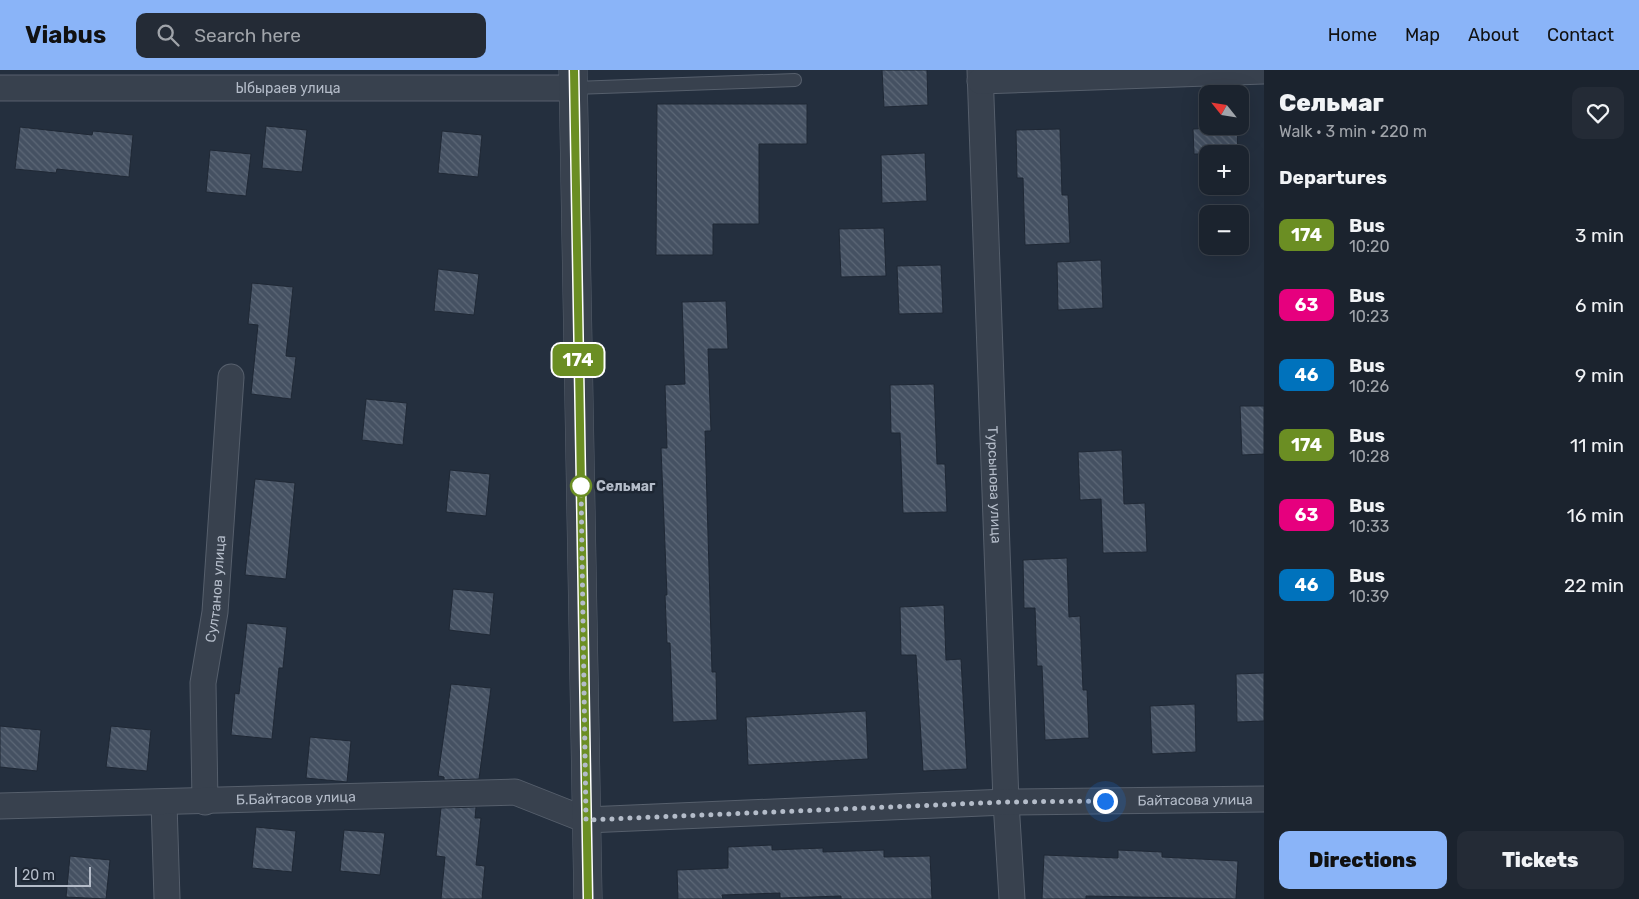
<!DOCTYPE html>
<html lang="en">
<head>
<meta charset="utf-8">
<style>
  :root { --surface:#1b232e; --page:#242b36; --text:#f1f3f6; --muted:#a0a4aa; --line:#39404a; --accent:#8ab4f8 }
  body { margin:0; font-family:Rubik,sans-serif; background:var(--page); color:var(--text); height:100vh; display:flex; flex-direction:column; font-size:19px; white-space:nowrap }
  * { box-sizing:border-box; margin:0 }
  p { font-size:16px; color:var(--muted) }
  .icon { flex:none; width:28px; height:28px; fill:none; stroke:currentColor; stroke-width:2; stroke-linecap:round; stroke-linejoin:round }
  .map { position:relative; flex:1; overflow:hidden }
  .details { display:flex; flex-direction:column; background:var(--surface); width:375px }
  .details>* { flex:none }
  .badge { padding:0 10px; border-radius:8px; font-size:18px; line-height:32px }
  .needle { width:32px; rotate:300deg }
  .tools { position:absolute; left:1199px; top:15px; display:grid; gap:10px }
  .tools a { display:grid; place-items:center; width:50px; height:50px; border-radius:10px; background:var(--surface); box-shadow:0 5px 20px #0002,0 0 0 1px var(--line); font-size:25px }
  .scale { position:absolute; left:15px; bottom:12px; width:76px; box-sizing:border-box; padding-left:5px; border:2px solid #b4bcc9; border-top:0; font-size:14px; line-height:18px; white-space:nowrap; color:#b4bcc9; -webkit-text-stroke:4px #1d2633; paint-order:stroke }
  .you { position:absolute; width:25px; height:25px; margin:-12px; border:4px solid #fff; border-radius:50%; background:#1a73e8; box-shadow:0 0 0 8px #1a73e833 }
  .map>.badge { position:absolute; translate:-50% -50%; box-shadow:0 0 0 2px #fff }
  h2 { padding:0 15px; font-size:19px; line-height:45px }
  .round { display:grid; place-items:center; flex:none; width:52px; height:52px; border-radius:10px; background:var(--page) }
  .head { display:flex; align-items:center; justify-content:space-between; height:85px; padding:0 15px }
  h1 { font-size:24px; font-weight:800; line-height:38px }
  .button { display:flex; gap:10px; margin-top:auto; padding:10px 15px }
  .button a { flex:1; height:58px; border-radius:10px; background:var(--accent); color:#111; font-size:20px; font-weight:800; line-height:58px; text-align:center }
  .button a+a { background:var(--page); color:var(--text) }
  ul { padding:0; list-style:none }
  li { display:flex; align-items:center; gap:15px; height:70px; padding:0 15px }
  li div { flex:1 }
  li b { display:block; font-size:19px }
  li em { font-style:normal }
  li .badge { min-width:55px; font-weight:700; text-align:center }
  header { display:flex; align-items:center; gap:30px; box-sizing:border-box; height:70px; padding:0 25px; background:var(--accent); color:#111 }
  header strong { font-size:24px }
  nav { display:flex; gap:28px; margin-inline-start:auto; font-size:18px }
  .search { width:350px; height:45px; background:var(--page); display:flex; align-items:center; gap:12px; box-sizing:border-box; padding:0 18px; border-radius:10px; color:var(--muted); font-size:19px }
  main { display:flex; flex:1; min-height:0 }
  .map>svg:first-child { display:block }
</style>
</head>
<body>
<header>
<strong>Viabus</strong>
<div class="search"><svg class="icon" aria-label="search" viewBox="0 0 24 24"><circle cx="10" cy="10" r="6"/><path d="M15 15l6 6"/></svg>Search here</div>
<nav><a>Home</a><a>Map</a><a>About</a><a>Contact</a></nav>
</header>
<main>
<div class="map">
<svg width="1264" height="829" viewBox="0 0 1264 829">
  <defs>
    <pattern id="building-back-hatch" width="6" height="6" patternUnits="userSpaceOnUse" patternTransform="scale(1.25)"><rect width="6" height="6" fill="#455162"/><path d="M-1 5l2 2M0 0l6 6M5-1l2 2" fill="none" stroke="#5d6877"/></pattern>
  </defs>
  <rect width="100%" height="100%" fill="#242f3e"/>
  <!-- building -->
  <path fill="url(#building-back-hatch)" stroke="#1f2835" d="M 882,0 L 927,0 L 928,35 L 884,37 Z
    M 657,34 L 807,34 L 807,74 L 759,74 L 759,154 L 713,154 L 713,185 L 656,185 Z
    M 266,56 L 307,60 L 302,102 L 262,98 Z
    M 20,57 L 92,65 L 93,61 L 133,65 L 129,107 L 57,99 L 56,103 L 15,99 Z
    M 1237,57 L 1238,84 L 1194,84 L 1193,59 Z
    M 1060,59 L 1062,125 L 1068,125 L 1070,173 L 1025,175 L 1023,108 L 1017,108 L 1016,60 Z
    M 442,61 L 482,65 L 478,107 L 438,103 Z
    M 210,80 L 251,84 L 246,126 L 206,122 Z
    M 925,83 L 927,131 L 882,133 L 881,85 Z
    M 884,158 L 886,206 L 841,207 L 839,159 Z
    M 1101,190 L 1103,238 L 1058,240 L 1057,192 Z
    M 941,195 L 943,243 L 899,244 L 897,196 Z
    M 438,199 L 479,204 L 474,245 L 434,241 Z
    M 252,213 L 293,217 L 286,286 L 296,287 L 291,329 L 251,324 L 258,255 L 248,254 Z
    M 726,231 L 728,279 L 708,279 L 711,361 L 705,361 L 712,602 L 716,602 L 717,650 L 673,652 L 670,573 L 667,573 L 665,525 L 667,525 L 661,378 L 667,378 L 665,315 L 685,314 L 682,232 Z
    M 934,314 L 937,394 L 945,394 L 947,442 L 903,443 L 900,363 L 891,363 L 890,315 Z
    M 366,329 L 407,333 L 403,375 L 362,370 Z
    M 1240,336 L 1264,336 L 1264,384 L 1242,385 Z
    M 1122,380 L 1124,434 L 1145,433 L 1147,482 L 1103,483 L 1101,429 L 1080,430 L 1078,382 Z
    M 450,400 L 490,404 L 486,446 L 446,442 Z
    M 255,409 L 295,413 L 286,509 L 245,505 Z
    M 1067,488 L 1069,547 L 1080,546 L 1083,620 L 1087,620 L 1089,668 L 1045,670 L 1042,596 L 1037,596 L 1035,538 L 1024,538 L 1023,490 Z
    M 453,519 L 494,523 L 490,565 L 449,560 Z
    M 944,535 L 946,590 L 961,589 L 967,699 L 923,701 L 916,585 L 901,585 L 900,537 Z
    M 247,553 L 287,557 L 283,598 L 279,598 L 272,669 L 231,665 L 235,623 L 239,624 Z
    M 1264,603 L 1264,651 L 1237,652 L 1236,604 Z
    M 451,614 L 491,618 L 479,709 L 444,710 L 444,707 L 438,706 Z
    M 1195,634 L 1196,682 L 1152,684 L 1150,636 Z
    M 866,641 L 868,689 L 748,695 L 746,647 Z
    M 0,656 L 41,660 L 37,701 L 0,697 Z
    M 111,656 L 151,660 L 147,701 L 106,697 Z
    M 310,667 L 351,671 L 347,712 L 306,708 Z
    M 476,737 L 475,748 L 481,748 L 476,795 L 485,796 L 482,829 L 441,829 L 445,787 L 436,786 L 441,738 Z
    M 256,757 L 296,761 L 292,802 L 252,798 Z
    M 344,760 L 385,763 L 380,805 L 340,801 Z
    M 772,775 L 772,780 L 823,778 L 823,782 L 884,780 L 884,787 L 930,786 L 932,829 L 841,829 L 841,826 L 780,828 L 780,823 L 722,825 L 723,829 L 678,829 L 677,800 L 728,798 L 728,777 Z
    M 1118,780 L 1162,782 L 1162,787 L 1238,791 L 1236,829 L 1086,826 L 1086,829 L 1042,829 L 1044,785 L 1118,788 Z
    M 70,786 L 110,790 L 106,829 L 66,827 Z"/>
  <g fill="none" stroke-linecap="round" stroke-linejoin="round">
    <defs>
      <path id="service" d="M 574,18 L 795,10"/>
      <g id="minor">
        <path id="s1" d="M 980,0 L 1006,732 L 1012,829"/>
        <path d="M 980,11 L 1264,1"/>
        <path id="s2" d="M 0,18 L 574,18"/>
        <path id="s3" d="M 205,732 L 203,613 L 215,542 L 231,307"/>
        <path d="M 164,733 L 167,829"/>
        <path id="s4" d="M 0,736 L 515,722 L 586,750 L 1006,732 L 1264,729"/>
      </g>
      <path id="tertiary" d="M 573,0 L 588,829"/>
    </defs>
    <!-- service casing -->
    <use href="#service" stroke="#565f6c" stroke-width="14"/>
    <!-- minor casing -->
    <use href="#minor" stroke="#565f6c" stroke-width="27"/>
    <!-- tertiary casing -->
    <use href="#tertiary" stroke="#565f6c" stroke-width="29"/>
    <!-- service -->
    <use href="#service" stroke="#38414e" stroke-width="12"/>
    <!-- minor -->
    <use href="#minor" stroke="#38414e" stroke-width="25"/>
    <!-- tertiary -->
    <use href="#tertiary" stroke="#38414e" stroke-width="28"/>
  </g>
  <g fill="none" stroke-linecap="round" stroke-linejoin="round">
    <defs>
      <path id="line" d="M 574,0 L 588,829"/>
    </defs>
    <!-- line casing -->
    <use href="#line" stroke="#fff" stroke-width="11"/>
    <!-- line -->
    <use href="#line" stroke="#6b8e23" stroke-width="8"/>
    <!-- walk -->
    <path stroke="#b4bcc9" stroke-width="5" stroke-dasharray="0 9" d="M 581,416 L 586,750 L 1006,732 L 1105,731"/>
  </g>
  <!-- markers -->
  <circle fill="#fff" stroke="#6b8e23" stroke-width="2.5" cx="581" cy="416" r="10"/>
  <g text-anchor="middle" stroke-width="5" stroke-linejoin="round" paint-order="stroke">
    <!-- street labels -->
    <g font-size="14" fill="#b4bcc9" stroke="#1d2633">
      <text dy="5" stroke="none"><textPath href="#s2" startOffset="288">Ыбыраев улица</textPath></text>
      <text dy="5" stroke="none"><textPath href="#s1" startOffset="415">Турсынова улица</textPath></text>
      <text dy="5" stroke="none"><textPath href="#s3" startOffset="214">Султанов улица</textPath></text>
      <text dy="5" stroke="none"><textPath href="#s4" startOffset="296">Б.Байтасов улица</textPath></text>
      <text dy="5" stroke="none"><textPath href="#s4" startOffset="1201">Байтасова улица</textPath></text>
    </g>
    <!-- stop labels -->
    <g font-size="14" font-weight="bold" fill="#b4bcc9" stroke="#1d2633" text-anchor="start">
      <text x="596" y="421">Сельмаг</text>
    </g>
  </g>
</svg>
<div class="tools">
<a><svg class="needle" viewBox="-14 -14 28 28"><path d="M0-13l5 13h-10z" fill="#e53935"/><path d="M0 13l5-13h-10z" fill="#a0a4aa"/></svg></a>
<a>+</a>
<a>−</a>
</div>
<div class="scale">20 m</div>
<div class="you" style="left:1105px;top:731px"></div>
<b class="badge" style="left:578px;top:290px;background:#6b8e23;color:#fff">174</b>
</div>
<section class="details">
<div class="head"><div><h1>Сельмаг</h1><p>Walk · 3 min · 220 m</p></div><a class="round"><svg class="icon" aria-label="heart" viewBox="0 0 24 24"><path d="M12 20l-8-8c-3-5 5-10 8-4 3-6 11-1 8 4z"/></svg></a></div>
<h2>Departures</h2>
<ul>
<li><span class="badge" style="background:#6b8e23;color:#fff">174</span><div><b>Bus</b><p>10:20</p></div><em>3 min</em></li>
<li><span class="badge" style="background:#e6007e;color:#fff">63</span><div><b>Bus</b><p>10:23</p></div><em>6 min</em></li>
<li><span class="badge" style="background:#0072bc;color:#fff">46</span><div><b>Bus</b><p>10:26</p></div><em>9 min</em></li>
<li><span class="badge" style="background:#6b8e23;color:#fff">174</span><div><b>Bus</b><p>10:28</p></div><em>11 min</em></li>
<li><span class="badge" style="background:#e6007e;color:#fff">63</span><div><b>Bus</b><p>10:33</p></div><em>16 min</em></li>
<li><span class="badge" style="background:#0072bc;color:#fff">46</span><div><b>Bus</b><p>10:39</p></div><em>22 min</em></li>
</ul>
<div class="button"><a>Directions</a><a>Tickets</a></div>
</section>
</main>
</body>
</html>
